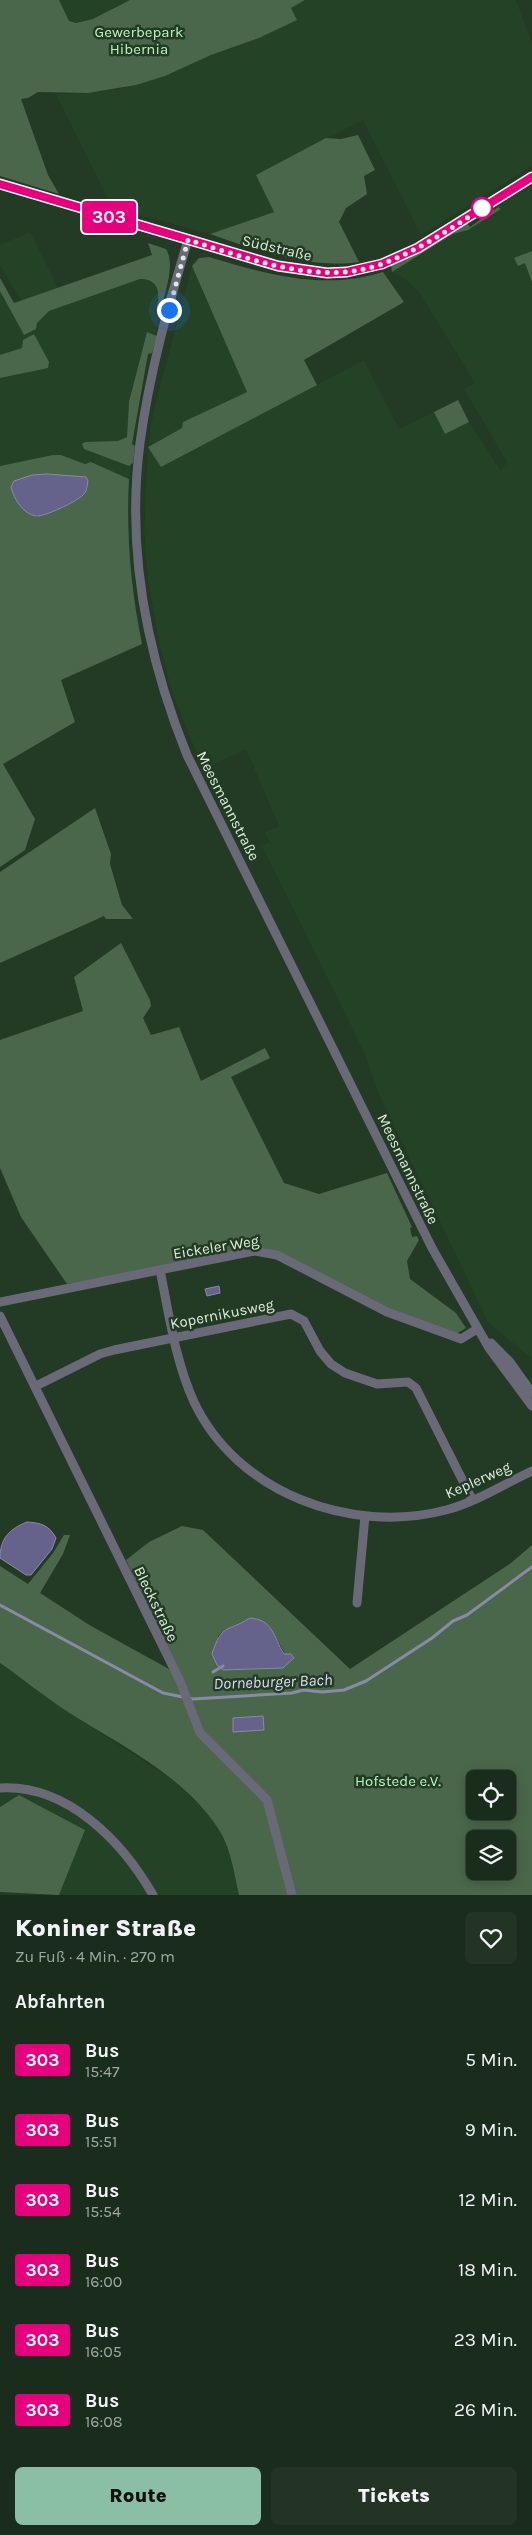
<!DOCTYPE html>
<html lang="de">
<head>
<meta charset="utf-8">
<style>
  :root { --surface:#1a2c1b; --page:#233424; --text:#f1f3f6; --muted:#9fa7a3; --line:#38483a; --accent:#8abfa5 }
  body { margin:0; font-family:Karla,sans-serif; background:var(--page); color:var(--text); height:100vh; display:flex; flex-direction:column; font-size:19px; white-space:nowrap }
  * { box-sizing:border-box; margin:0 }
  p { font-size:16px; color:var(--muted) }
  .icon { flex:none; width:28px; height:28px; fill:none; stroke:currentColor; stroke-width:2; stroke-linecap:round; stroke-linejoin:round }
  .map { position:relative; height:1895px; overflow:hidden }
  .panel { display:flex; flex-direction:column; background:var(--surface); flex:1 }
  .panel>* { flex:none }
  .badge { padding:0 10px; border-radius:4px; font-size:18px; line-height:32px }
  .controls { position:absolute; left:466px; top:1770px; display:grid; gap:10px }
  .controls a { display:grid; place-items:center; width:50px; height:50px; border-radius:8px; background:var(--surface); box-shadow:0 2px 12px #0003,0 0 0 1px var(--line); font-size:25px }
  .you { position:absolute; width:25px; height:25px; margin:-12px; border:4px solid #fff; border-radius:50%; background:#1a73e8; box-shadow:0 0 0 8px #1a73e833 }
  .map>.badge { position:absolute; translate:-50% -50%; box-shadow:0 0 0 2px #fff }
  h2 { padding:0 15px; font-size:19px; line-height:45px }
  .round { display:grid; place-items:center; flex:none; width:52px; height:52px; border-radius:8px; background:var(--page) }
  .overview { display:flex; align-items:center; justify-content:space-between; height:85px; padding:0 15px }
  h1 { font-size:24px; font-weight:800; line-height:38px }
  .cta { display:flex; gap:10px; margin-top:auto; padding:10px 15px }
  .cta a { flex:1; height:58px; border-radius:8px; background:var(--accent); color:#111; font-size:20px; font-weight:800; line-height:58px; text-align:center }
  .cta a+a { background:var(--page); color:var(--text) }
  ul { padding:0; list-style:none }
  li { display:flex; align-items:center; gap:15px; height:70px; padding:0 15px }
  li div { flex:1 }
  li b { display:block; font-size:19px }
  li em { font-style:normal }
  li .badge { min-width:55px; font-weight:700; text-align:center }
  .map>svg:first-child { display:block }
</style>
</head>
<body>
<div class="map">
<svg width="532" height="1895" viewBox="0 0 532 1895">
  <rect width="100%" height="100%" fill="#233a24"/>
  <!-- built -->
  <path fill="#244226" d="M 59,0 L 130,0 L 93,19 L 76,23 L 69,21 Z
    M 305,0 L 516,0 L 532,43 L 532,166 L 421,235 L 363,120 L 257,175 L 274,212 L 210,234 L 112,208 L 56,94 L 88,93 L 119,89 L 165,76 L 211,55 L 259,38 L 296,20 L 290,8 Z
    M 532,184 L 532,1359 L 488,1322 L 378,1092 L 364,1052 L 262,846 L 270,842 L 265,832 L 279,826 L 246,749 L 205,769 L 195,749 L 172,692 L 159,643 L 148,580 L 144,532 L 148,447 L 154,409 L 192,266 L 247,392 L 184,422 L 182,428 L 148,446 L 161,467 L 364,360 L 399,429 L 434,412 L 445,434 L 469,422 L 501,471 L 507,462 L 464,389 L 475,383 L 418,291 L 404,278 L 392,272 L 453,234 L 468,230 L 501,209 L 496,207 Z
    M 30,232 L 58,288 L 21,301 L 0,265 L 0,245 Z
    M 140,279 L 149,280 L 156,286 L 159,293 L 156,311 L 160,312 L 156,334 L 147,332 L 129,402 L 127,437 L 121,441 L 84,443 L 131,465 L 129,479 L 91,462 L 85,464 L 61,455 L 0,466 L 0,291 L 24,335 L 49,311 Z
    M 0,1663 L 66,1710 L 174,1781 L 207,1812 L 220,1832 L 231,1856 L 239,1895 L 59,1895 L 85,1830 L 19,1795 L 0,1807 Z"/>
  <!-- green -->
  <path fill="#4a674b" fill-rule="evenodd" d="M 0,0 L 59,0 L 69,21 L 76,23 L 93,19 L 130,0 L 305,0 L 291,8 L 297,20 L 259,38 L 211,55 L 165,76 L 136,85 L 88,93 L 38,92 L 28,98 L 21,99 L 48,175 L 59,194 L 0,176 Z
    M 358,135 L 375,170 L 364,176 L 367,194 L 346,208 L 339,222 L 359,262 C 308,269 259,251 210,234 L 274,212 L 256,175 L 326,138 L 341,139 Z
    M 498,207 L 501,209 L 468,230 L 453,234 L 392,272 L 391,265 L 418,253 L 467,223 L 470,227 Z
    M 148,243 L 166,249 C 176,265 164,295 160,312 L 156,311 C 160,296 161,279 140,279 L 49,311 L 37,323 L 36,329 L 24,335 L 0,291 L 0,278 L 14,303 L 152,255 Z
    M 532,251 L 532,282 L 525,263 L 518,266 L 514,258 Z
    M 209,257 C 266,274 323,291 383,272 L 404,302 L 304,360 L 317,385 L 161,467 L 148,447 L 182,428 L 183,422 L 247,392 L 192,266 L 199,258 Z
    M 147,332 L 157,336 L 152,353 L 148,354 L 132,444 L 135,446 L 133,463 L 129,466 L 84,449 L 82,444 L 85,442 L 118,441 L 127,437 L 129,402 Z
    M 34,334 L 49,362 L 48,368 L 0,378 L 0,355 L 22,348 L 23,340 Z
    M 458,400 L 469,422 L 445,434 L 434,412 Z
    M 53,455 L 61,455 L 85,464 L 91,462 L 129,479 C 126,534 131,590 142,644 L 61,680 L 75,722 L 3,764 L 35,819 L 25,850 L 0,867 L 0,466 ZM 47,474 L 86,478 L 37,517 L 28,513 L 21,507 L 32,475 Z
    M 95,808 L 111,854 L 110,864 L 122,905 L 133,919 L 106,919 L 104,916 L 0,963 L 0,872 Z
    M 121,943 L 150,1000 L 151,1006 L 143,1018 L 151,1035 L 179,1027 L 201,1081 L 265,1048 L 270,1058 L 231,1077 L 284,1183 L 319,1194 L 387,1173 L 412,1227 L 410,1228 L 412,1237 L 417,1236 L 419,1240 L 407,1261 L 410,1279 L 456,1313 L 466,1328 L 456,1334 L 396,1312 L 265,1248 L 67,1284 L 21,1217 L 0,1168 L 0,1040 L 83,1011 L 74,977 Z
    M 182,1526 L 203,1530 L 350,1669 L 511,1563 L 532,1545 L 532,1895 L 239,1895 C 234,1873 231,1849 219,1830 C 185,1776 120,1745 68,1712 C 45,1697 23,1679 0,1663 L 0,1566 L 28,1584 L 53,1553 L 64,1535 L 70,1535 L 63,1554 L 40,1593 L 91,1626 L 169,1669 L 180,1684 L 180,1678 L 126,1560 L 149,1542 ZM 244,1622 L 270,1627 L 285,1654 L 291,1654 L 294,1658 L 283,1668 L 223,1670 L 218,1636 C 227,1626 235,1628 244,1622 ZM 475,1779 L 508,1779 L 508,1811 L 475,1811 ZM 475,1839 L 508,1839 L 508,1871 L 475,1871 Z
    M 19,1795 L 85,1830 L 59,1895 L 0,1892 L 0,1807 Z"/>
  <!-- water -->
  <path fill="#65628c" stroke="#898ba4" d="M 47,474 L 86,477 L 88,481 C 87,486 87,492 83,495 C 76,502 44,517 36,516 C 23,514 14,499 11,487 L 14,481 L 32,475 Z
    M 219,1286 L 220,1293 L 207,1296 L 205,1289 Z
    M 27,1522 C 41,1523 49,1525 56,1538 L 52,1549 L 31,1575 L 26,1575 L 0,1558 C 0,1539 9,1529 27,1522 Z
    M 250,1618 C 274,1620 273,1637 284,1654 L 291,1654 L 294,1658 L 283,1668 L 223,1670 L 217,1665 L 212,1654 C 222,1623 226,1633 250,1618 Z
    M 263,1716 L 264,1730 L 233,1732 L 233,1718 Z"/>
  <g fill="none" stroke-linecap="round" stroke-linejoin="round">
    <!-- stream -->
    <path stroke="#898ba4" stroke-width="3" d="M 0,1605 L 163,1693 L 193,1699 L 292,1693 L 303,1690 L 322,1692 L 344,1690 L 366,1681 L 432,1638 L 453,1621 L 467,1615 L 532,1567
      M 213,1672 L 223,1666"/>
    <!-- minor -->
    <path stroke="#6a6977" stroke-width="9" d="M 188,240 C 168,306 149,375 140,443 C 126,550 147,656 187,755 L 432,1248 L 489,1348 L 532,1406
      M 160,1270 C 169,1314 175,1360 194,1402 C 237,1493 351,1535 446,1510 C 476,1502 504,1484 532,1471
      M 0,1302 L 254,1251 L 277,1255 L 387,1312 L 461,1339 L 477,1329
      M 0,1316 L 180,1681 L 200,1733 L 267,1800 L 292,1895
      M 491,1343 L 510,1362 L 532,1393
      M 36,1386 L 100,1354 L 114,1350 L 291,1314 L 304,1321 L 320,1351 L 331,1364 L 345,1373 L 377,1384 L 408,1382 L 416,1388 L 472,1499
      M 357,1603 L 365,1516
      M 0,1788 C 67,1784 122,1841 153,1895"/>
    <!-- tertiary -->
    <path stroke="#6a6977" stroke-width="10" d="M 0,184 L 278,266 L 327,273 L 347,272 L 382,264 L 418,248 L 532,177"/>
  </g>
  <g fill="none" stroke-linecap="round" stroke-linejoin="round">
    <defs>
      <path id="line" d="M 0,184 L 278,266 L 327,273 L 347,272 L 382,264 L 418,248 L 532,177"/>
    </defs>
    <!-- line casing -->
    <use href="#line" stroke="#fff" stroke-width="11"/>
    <!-- line -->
    <use href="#line" stroke="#e6007e" stroke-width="8"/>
    <!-- walk -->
    <path stroke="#ddecdd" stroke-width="5" stroke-dasharray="0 9" d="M 169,310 L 188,240 C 249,258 319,287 382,264 C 417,251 451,229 482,208"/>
  </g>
  <!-- markers -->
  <circle fill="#fff" stroke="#e6007e" stroke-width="2.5" cx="482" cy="208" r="10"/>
  <g text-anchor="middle" stroke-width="5" stroke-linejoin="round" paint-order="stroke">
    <!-- park labels -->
    <g font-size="15" fill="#bbf6bd" stroke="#233a24">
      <text x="139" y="37">Gewerbepark<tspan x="139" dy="17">Hibernia</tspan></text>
      <text x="398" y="1786">Hofstede e.V.</text>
    </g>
    <!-- street labels -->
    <g font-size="15" fill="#ddecdd" stroke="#233a24">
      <text transform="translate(277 248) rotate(13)" y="5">Südstraße</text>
      <text transform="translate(228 806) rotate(63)" y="5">Meesmannstraße</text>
      <text transform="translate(408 1169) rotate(64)" y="5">Meesmannstraße</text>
      <text transform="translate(216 1247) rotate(-9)" y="5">Eickeler Weg</text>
      <text transform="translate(222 1314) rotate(-11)" y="5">Kopernikusweg</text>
      <text transform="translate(478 1480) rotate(-24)" y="5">Keplerweg</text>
      <text transform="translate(156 1604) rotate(64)" y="5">Bleckstraße</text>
    </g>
    <!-- water labels -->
    <g font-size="16" font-style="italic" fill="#dfdefa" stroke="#233a24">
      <text transform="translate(273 1681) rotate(-2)" y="6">Dorneburger Bach</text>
    </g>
  </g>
</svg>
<div class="controls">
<a><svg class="icon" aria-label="locate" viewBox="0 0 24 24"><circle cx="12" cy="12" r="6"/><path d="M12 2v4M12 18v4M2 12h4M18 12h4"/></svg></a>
<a><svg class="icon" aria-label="layers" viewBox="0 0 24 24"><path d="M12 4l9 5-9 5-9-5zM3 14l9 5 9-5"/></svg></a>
</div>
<div class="you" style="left:169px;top:310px"></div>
<b class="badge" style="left:109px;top:217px;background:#e6007e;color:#fff">303</b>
</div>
<section class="panel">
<div class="overview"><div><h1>Koniner Straße</h1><p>Zu Fuß · 4 Min. · 270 m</p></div><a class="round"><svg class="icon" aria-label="heart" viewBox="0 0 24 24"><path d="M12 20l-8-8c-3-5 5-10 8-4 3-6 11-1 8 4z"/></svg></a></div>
<h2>Abfahrten</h2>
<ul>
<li><span class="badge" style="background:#e6007e;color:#fff">303</span><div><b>Bus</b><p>15:47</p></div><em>5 Min.</em></li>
<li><span class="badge" style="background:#e6007e;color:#fff">303</span><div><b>Bus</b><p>15:51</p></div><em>9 Min.</em></li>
<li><span class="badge" style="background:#e6007e;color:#fff">303</span><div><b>Bus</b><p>15:54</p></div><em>12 Min.</em></li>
<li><span class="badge" style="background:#e6007e;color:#fff">303</span><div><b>Bus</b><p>16:00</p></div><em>18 Min.</em></li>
<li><span class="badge" style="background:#e6007e;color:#fff">303</span><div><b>Bus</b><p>16:05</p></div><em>23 Min.</em></li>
<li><span class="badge" style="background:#e6007e;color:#fff">303</span><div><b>Bus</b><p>16:08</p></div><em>26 Min.</em></li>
</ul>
<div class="cta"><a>Route</a><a>Tickets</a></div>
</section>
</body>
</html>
